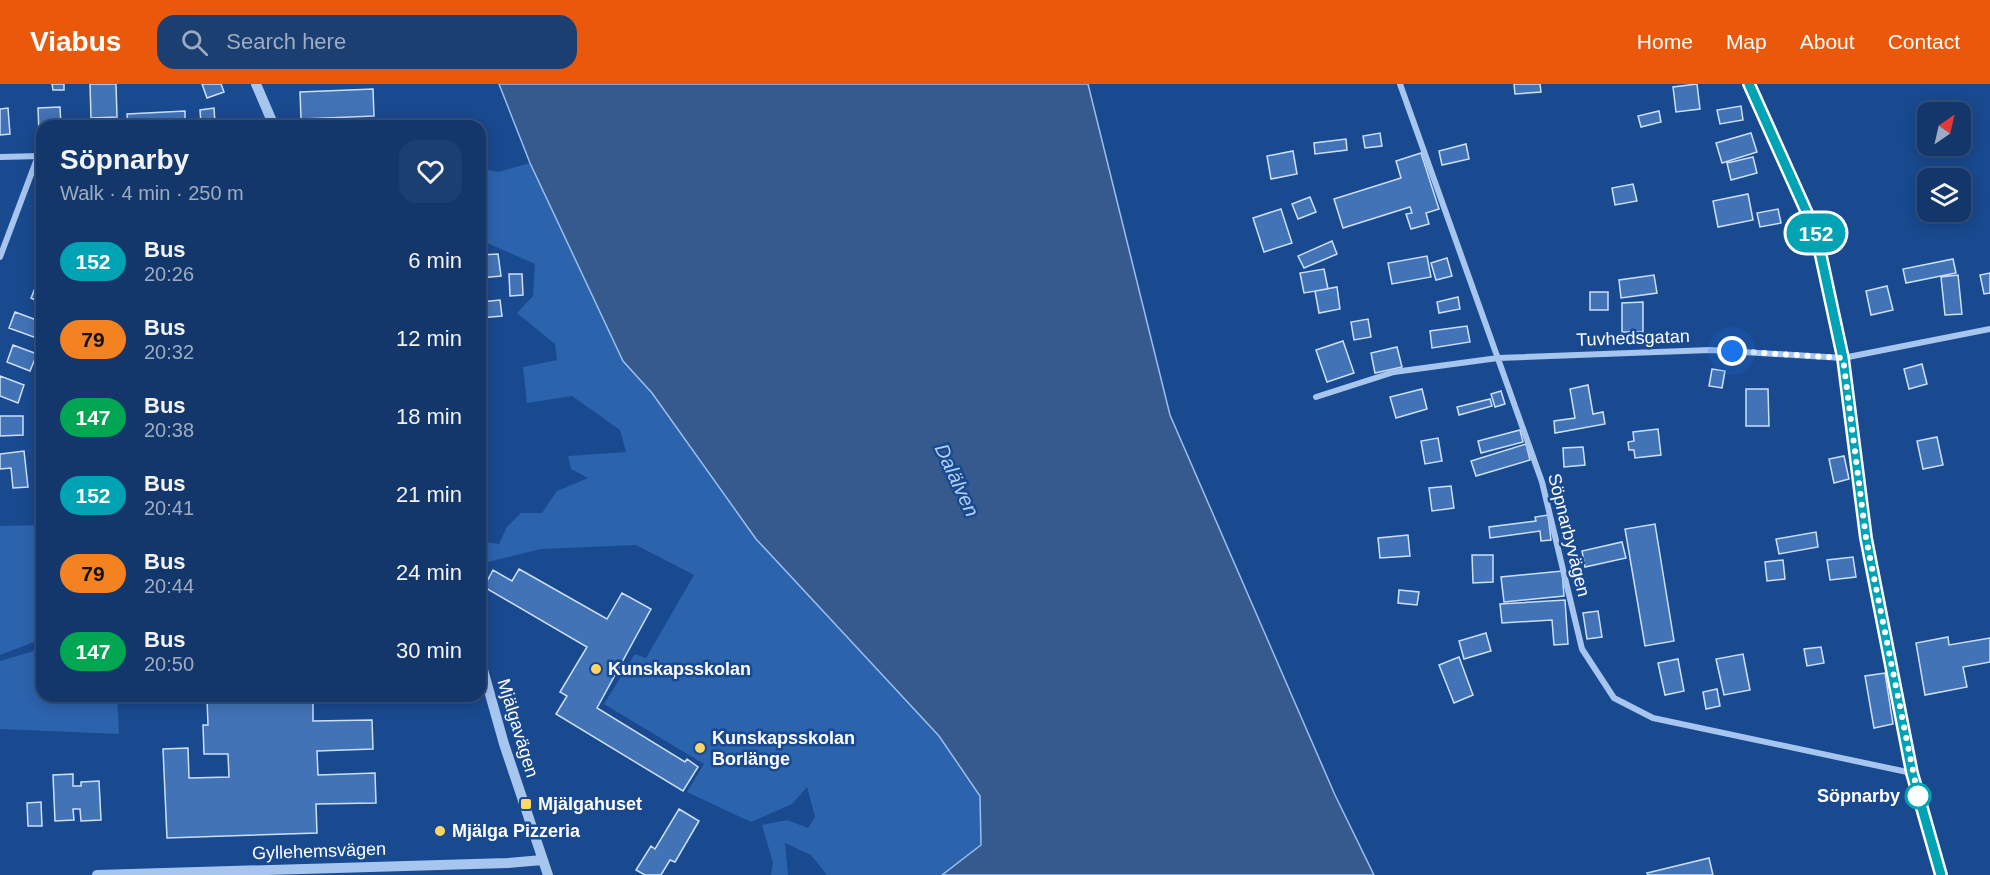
<!DOCTYPE html>
<html lang="en">
<head>
<meta charset="utf-8">
<style>
  :root { --surface:#13376b; --page:#1c3f71; --text:#f1f3f6; --muted:#9dacc1; --line:#32517e; --accent:#ea580c }
  body { margin:0; font-family:Arial,sans-serif; background:var(--page); color:var(--text); height:100vh; display:flex; flex-direction:column; font-size:22px; white-space:nowrap }
  * { box-sizing:border-box; margin:0 }
  p { font-size:20px; color:var(--muted) }
  .icon { flex:none; width:33px; height:33px; fill:none; stroke:currentColor; stroke-width:2; stroke-linecap:round; stroke-linejoin:round }
  .map { position:relative; flex:1; overflow:hidden }
  .sheet { position:absolute; left:36px; top:36px; width:450px; height:582px; display:flex; flex-direction:column; background:var(--surface); border-radius:18px; box-shadow:0 3px 15px #0003,0 0 0 2px var(--line) }
  .sheet>* { flex:none }
  .badge { padding:0 12px; border-radius:20px; font-size:21px; line-height:39px }
  .needle { width:39px; rotate:34deg }
  .controls { position:absolute; left:1917px; top:18px; display:grid; gap:12px }
  .controls a { display:grid; place-items:center; width:54px; height:54px; border-radius:12px; background:var(--surface); box-shadow:0 3px 15px #0003,0 0 0 2px var(--line); font-size:30px }
  .you { position:absolute; width:30px; height:30px; margin:-15px; border:4px solid #fff; border-radius:50%; background:#1a73e8; box-shadow:0 0 0 9px #1a73e833 }
  .map>.badge { position:absolute; translate:-50% -50%; box-shadow:0 0 0 3px #fff }
  .round { display:grid; place-items:center; flex:none; width:63px; height:63px; border-radius:18px; background:var(--page) }
  .headline { display:flex; align-items:center; justify-content:space-between; height:102px; padding:0 24px }
  h1 { font-size:28px; font-weight:800; line-height:45px }
  ul { padding:0; list-style:none }
  li { display:flex; align-items:center; gap:18px; height:78px; padding:0 24px }
  li div { flex:1 }
  li b { display:block; font-size:22px }
  li em { font-style:normal }
  li .badge { min-width:66px; font-weight:700; text-align:center }
  header { display:flex; align-items:center; gap:36px; box-sizing:border-box; height:84px; padding:0 30px; background:var(--accent); color:#fff }
  header strong { font-size:28px }
  nav { display:flex; gap:33px; margin-inline-start:auto; font-size:21px }
  .search { width:420px; height:54px; background:var(--page); display:flex; align-items:center; gap:15px; box-sizing:border-box; padding:0 21px; border-radius:18px; color:var(--muted); font-size:22px }
  .map>svg:first-child { display:block }
</style>
</head>
<body>
<header>
<strong>Viabus</strong>
<div class="search"><svg class="icon" aria-label="search" viewBox="0 0 24 24"><circle cx="10" cy="10" r="6"/><path d="M15 15l6 6"/></svg>Search here</div>
<nav><a>Home</a><a>Map</a><a>About</a><a>Contact</a></nav>
</header>
<div class="map">
<svg width="1990" height="791" viewBox="0 0 1990 791">
  <rect width="100%" height="100%" fill="#19498f"/>
  <!-- green -->
  <path fill="#2c63ad" d="M 530,79 L 623,277 L 652,309 L 756,455 L 939,652 L 980,712 L 981,761 L 942,791 L 827,791 L 811,771 L 785,759 L 788,791 L 771,791 L 773,779 L 762,741 L 787,736 L 808,744 L 815,733 L 807,703 L 792,720 L 751,738 L 687,708 L 704,680 L 604,620 L 635,570 L 646,574 L 694,491 L 636,461 L 541,465 L 480,480 L 480,457 L 499,460 L 507,443 L 521,429 L 542,429 L 557,407 L 588,394 L 571,385 L 568,372 L 626,368 L 620,346 L 572,312 L 527,319 L 523,283 L 557,276 L 555,260 L 517,229 L 533,212 L 535,180 L 480,156 L 480,84 L 498,88 Z
    M 42,441 L 39,556 L 0,571 L 0,442 Z
    M 42,560 L 42,612 L 117,612 L 119,650 L 0,645 L 0,577 L 37,566 Z"/>
  <!-- water -->
  <path fill="#375a8e" stroke="#99bff1" stroke-width="1.5" d="M 499,0 L 1088,0 L 1170,331 L 1335,711 L 1374,791 L 942,791 L 981,761 L 980,712 L 939,652 L 756,455 L 652,309 L 623,277 L 530,79 Z"/>
  <!-- building -->
  <path fill="#4273b7" stroke="#cce0fb" stroke-width="1.5" d="M 52,0 L 64,0 L 64,6 L 53,6 Z
    M 90,0 L 116,0 L 117,33 L 91,34 Z
    M 202,0 L 221,0 L 224,8 L 207,14 Z
    M 1514,0 L 1540,0 L 1541,8 L 1515,10 Z
    M 1697,0 L 1700,25 L 1676,28 L 1673,3 Z
    M 373,5 L 374,32 L 301,35 L 300,8 Z
    M 1741,22 L 1743,36 L 1720,40 L 1717,26 Z
    M 60,23 L 61,42 L 42,42 L 42,50 L 39,51 L 38,24 Z
    M 8,24 L 10,50 L 0,51 L 0,25 Z
    M 214,24 L 215,39 L 201,40 L 200,26 Z
    M 185,27 L 185,42 L 128,42 L 127,30 Z
    M 1659,27 L 1661,38 L 1641,43 L 1638,32 Z
    M 1380,49 L 1382,62 L 1365,64 L 1363,52 Z
    M 1751,49 L 1757,68 L 1722,79 L 1716,59 Z
    M 1346,55 L 1347,66 L 1315,70 L 1314,59 Z
    M 1466,60 L 1469,75 L 1442,81 L 1439,67 Z
    M 1293,67 L 1297,90 L 1271,95 L 1267,72 Z
    M 1421,69 L 1439,125 L 1426,129 L 1429,140 L 1411,145 L 1406,130 L 1412,129 L 1410,123 L 1343,144 L 1334,115 L 1401,94 L 1396,77 Z
    M 1753,73 L 1757,89 L 1731,96 L 1727,79 Z
    M 1633,100 L 1637,117 L 1615,121 L 1612,104 Z
    M 1748,110 L 1753,136 L 1718,143 L 1713,117 Z
    M 1310,113 L 1316,128 L 1298,135 L 1292,120 Z
    M 1281,125 L 1292,159 L 1264,168 L 1253,134 Z
    M 1778,125 L 1781,139 L 1760,143 L 1757,129 Z
    M 1332,157 L 1337,170 L 1304,184 L 1298,172 Z
    M 498,170 L 501,192 L 480,194 L 480,171 Z
    M 1427,172 L 1431,193 L 1392,200 L 1388,179 Z
    M 1447,174 L 1452,192 L 1436,196 L 1431,179 Z
    M 1953,175 L 1956,189 L 1906,199 L 1903,185 Z
    M 1324,185 L 1328,205 L 1304,209 L 1300,189 Z
    M 1990,189 L 1990,209 L 1984,210 L 1980,191 Z
    M 509,190 L 522,190 L 523,211 L 510,212 Z
    M 1654,191 L 1657,209 L 1621,214 L 1619,196 Z
    M 1958,191 L 1962,230 L 1945,231 L 1941,193 Z
    M 38,197 L 42,198 L 42,219 L 31,214 Z
    M 1887,202 L 1893,226 L 1871,231 L 1866,207 Z
    M 1337,203 L 1340,225 L 1319,229 L 1315,207 Z
    M 1590,208 L 1608,208 L 1608,226 L 1590,226 Z
    M 1458,213 L 1460,225 L 1439,229 L 1437,218 Z
    M 500,216 L 502,232 L 480,234 L 480,218 Z
    M 1643,218 L 1643,248 L 1622,248 L 1622,219 Z
    M 15,228 L 42,238 L 42,256 L 9,244 Z
    M 1368,235 L 1371,253 L 1354,256 L 1351,238 Z
    M 1467,242 L 1470,258 L 1432,264 L 1430,247 Z
    M 1343,257 L 1354,289 L 1327,298 L 1316,266 Z
    M 13,261 L 37,270 L 30,287 L 7,278 Z
    M 1397,263 L 1402,283 L 1375,289 L 1371,269 Z
    M 1922,280 L 1927,300 L 1909,305 L 1904,285 Z
    M 1712,285 L 1725,287 L 1722,304 L 1709,302 Z
    M 0,292 L 24,301 L 18,319 L 0,312 Z
    M 1588,301 L 1593,330 L 1603,328 L 1605,340 L 1555,349 L 1554,337 L 1575,334 L 1570,305 Z
    M 1422,305 L 1427,325 L 1396,334 L 1390,313 Z
    M 1746,305 L 1768,305 L 1769,342 L 1746,342 Z
    M 1501,307 L 1505,320 L 1495,323 L 1491,310 Z
    M 1490,315 L 1492,322 L 1459,331 L 1457,323 Z
    M 0,332 L 23,332 L 23,351 L 0,352 Z
    M 1658,345 L 1661,371 L 1635,374 L 1634,366 L 1629,366 L 1628,358 L 1634,357 L 1633,348 Z
    M 1520,346 L 1523,358 L 1481,369 L 1478,357 Z
    M 1937,353 L 1943,381 L 1923,385 L 1917,357 Z
    M 1438,354 L 1442,377 L 1425,380 L 1421,357 Z
    M 1526,360 L 1530,376 L 1476,392 L 1471,377 Z
    M 1583,363 L 1585,381 L 1564,383 L 1563,364 Z
    M 24,367 L 28,403 L 13,404 L 11,384 L 0,385 L 0,370 Z
    M 1844,372 L 1849,395 L 1834,399 L 1829,375 Z
    M 1451,402 L 1454,424 L 1432,427 L 1429,404 Z
    M 1548,431 L 1551,456 L 1541,457 L 1540,447 L 1490,454 L 1489,443 L 1536,437 L 1535,433 Z
    M 1655,440 L 1674,557 L 1645,562 L 1625,445 Z
    M 1816,448 L 1818,463 L 1779,470 L 1776,455 Z
    M 1408,451 L 1410,472 L 1380,474 L 1378,454 Z
    M 1622,458 L 1626,474 L 1585,483 L 1582,467 Z
    M 1472,471 L 1493,471 L 1493,498 L 1473,499 Z
    M 1853,473 L 1856,493 L 1830,496 L 1827,476 Z
    M 1783,476 L 1785,495 L 1767,497 L 1765,478 Z
    M 519,485 L 607,535 L 622,509 L 651,525 L 597,624 L 685,678 L 687,675 L 698,683 L 683,707 L 556,630 L 567,612 L 560,608 L 587,563 L 484,503 L 493,486 L 512,497 Z
    M 1562,487 L 1564,512 L 1504,518 L 1501,493 Z
    M 1399,506 L 1419,508 L 1417,521 L 1398,519 Z
    M 1565,516 L 1568,560 L 1554,561 L 1552,536 L 1502,539 L 1500,520 Z
    M 1598,527 L 1602,553 L 1587,555 L 1583,529 Z
    M 1486,549 L 1491,567 L 1464,575 L 1459,557 Z
    M 1948,553 L 1949,561 L 1990,554 L 1990,578 L 1963,583 L 1967,603 L 1925,611 L 1916,559 Z
    M 1821,563 L 1824,579 L 1807,582 L 1804,565 Z
    M 1743,570 L 1750,606 L 1724,611 L 1716,575 Z
    M 1459,573 L 1473,611 L 1454,619 L 1439,581 Z
    M 1678,575 L 1684,607 L 1665,611 L 1658,579 Z
    M 1885,589 L 1893,640 L 1874,644 L 1865,592 Z
    M 1717,605 L 1720,622 L 1706,625 L 1703,608 Z
    M 203,612 L 313,612 L 313,637 L 372,636 L 373,665 L 317,667 L 318,691 L 375,689 L 376,719 L 316,720 L 317,749 L 167,754 L 163,665 L 188,664 L 189,694 L 229,693 L 228,670 L 204,670 L 203,641 L 208,641 L 207,615 L 203,615 Z
    M 73,690 L 73,702 L 81,702 L 81,698 L 99,697 L 101,736 L 81,737 L 80,725 L 73,725 L 74,736 L 55,737 L 53,691 Z
    M 41,718 L 42,742 L 28,742 L 27,719 Z
    M 679,725 L 699,737 L 675,778 L 670,776 L 661,791 L 645,791 L 636,786 L 651,762 L 655,765 Z
    M 1709,774 L 1713,791 L 1648,791 L 1647,789 Z"/>
  <g fill="none" stroke-linecap="round" stroke-linejoin="round">
    <!-- minor -->
    <path stroke="#a6c5ef" stroke-width="6" d="M 1400,0 L 1542,398 L 1582,565 L 1614,614 L 1653,634 L 1912,689
      M 1749,0 L 1816,149 L 1843,274 L 1866,454 L 1912,689 L 1941,791
      M 0,73 L 41,72
      M 0,173 L 38,72
      M 1316,313 L 1394,288 L 1498,274 L 1710,266 L 1843,274 L 1990,245"/>
    <!-- tertiary -->
    <path stroke="#a6c5ef" stroke-width="10" d="M 256,0 L 274,42
      M 480,575 L 504,660 L 548,791
      M 97,791 L 508,779 L 542,776"/>
  </g>
  <g fill="none" stroke-linecap="round" stroke-linejoin="round">
    <defs>
      <path id="line" d="M 1749,0 L 1816,149 L 1843,274 L 1866,454 L 1912,689 L 1941,791"/>
    </defs>
    <!-- line casing -->
    <use href="#line" stroke="#fff" stroke-width="14"/>
    <!-- line -->
    <use href="#line" stroke="#00a3b4" stroke-width="9"/>
    <!-- walk -->
    <path stroke="#fff" stroke-width="6" stroke-dasharray="0 10.8" d="M 1732,267 L 1843,274 L 1866,454 L 1918,712"/>
  </g>
  <!-- markers -->
  <g fill="#ffd664" stroke="#19498f" stroke-width="2">
    <circle cx="596" cy="585" r="6"/>
    <circle cx="700" cy="664" r="6"/>
    <rect x="520" y="714" width="12" height="12" rx="3"/>
    <circle cx="440" cy="747" r="6"/>
  </g>
  <circle fill="#fff" stroke="#00a3b4" stroke-width="3" cx="1918" cy="712" r="12"/>
  <g text-anchor="middle" stroke-width="5" stroke-linejoin="round" paint-order="stroke">
    <!-- street labels -->
    <g font-size="18" fill="#fff" stroke="#19498f">
      <text transform="translate(1633 254) rotate(-2)" y="6">Tuvhedsgatan</text>
      <text transform="translate(1569 451) rotate(76)" y="6">Söpnarbyvägen</text>
      <text transform="translate(518 644) rotate(73)" y="6">Mjälgavägen</text>
      <text transform="translate(319 767) rotate(-2)" y="6">Gyllehemsvägen</text>
    </g>
    <!-- poi labels -->
    <g font-size="18" font-weight="bold" fill="#fff" stroke="#19498f" text-anchor="start">
      <text x="608" y="591">Kunskapsskolan</text>
      <text x="712" y="660">Kunskapsskolan<tspan x="712" dy="21">Borlänge</tspan></text>
      <text x="538" y="726">Mjälgahuset</text>
      <text x="452" y="753">Mjälga Pizzeria</text>
    </g>
    <!-- stop labels -->
    <g font-size="18" font-weight="bold" fill="#fff" stroke="#19498f" text-anchor="end">
      <text x="1900" y="718">Söpnarby</text>
    </g>
    <!-- water labels -->
    <g font-size="20" font-style="italic" fill="#b2cff6" stroke="#19498f">
      <text transform="translate(957 396) rotate(65)" y="7">Dalälven</text>
    </g>
  </g>
</svg>
<div class="controls">
<a><svg class="needle" viewBox="-14 -14 28 28"><path d="M0-13l5 13h-10z" fill="#e53935"/><path d="M0 13l5-13h-10z" fill="#9dacc1"/></svg></a>
<a><svg class="icon" aria-label="layers" viewBox="0 0 24 24"><path d="M12 4l9 5-9 5-9-5zM3 14l9 5 9-5"/></svg></a>
</div>
<div class="you" style="left:1732px;top:267px"></div>
<b class="badge" style="left:1816px;top:149px;background:#00a3b4;color:#fff">152</b>
<section class="sheet">
<div class="headline"><div><h1>Söpnarby</h1><p>Walk · 4 min · 250 m</p></div><a class="round"><svg class="icon" aria-label="heart" viewBox="0 0 24 24"><path d="M12 20l-8-8c-3-5 5-10 8-4 3-6 11-1 8 4z"/></svg></a></div>
<ul>
<li><span class="badge" style="background:#00a3b4;color:#fff">152</span><div><b>Bus</b><p>20:26</p></div><em>6 min</em></li>
<li><span class="badge" style="background:#f58220;color:#111">79</span><div><b>Bus</b><p>20:32</p></div><em>12 min</em></li>
<li><span class="badge" style="background:#00a651;color:#fff">147</span><div><b>Bus</b><p>20:38</p></div><em>18 min</em></li>
<li><span class="badge" style="background:#00a3b4;color:#fff">152</span><div><b>Bus</b><p>20:41</p></div><em>21 min</em></li>
<li><span class="badge" style="background:#f58220;color:#111">79</span><div><b>Bus</b><p>20:44</p></div><em>24 min</em></li>
<li><span class="badge" style="background:#00a651;color:#fff">147</span><div><b>Bus</b><p>20:50</p></div><em>30 min</em></li>
</ul>
</section>
</div>
</body>
</html>
